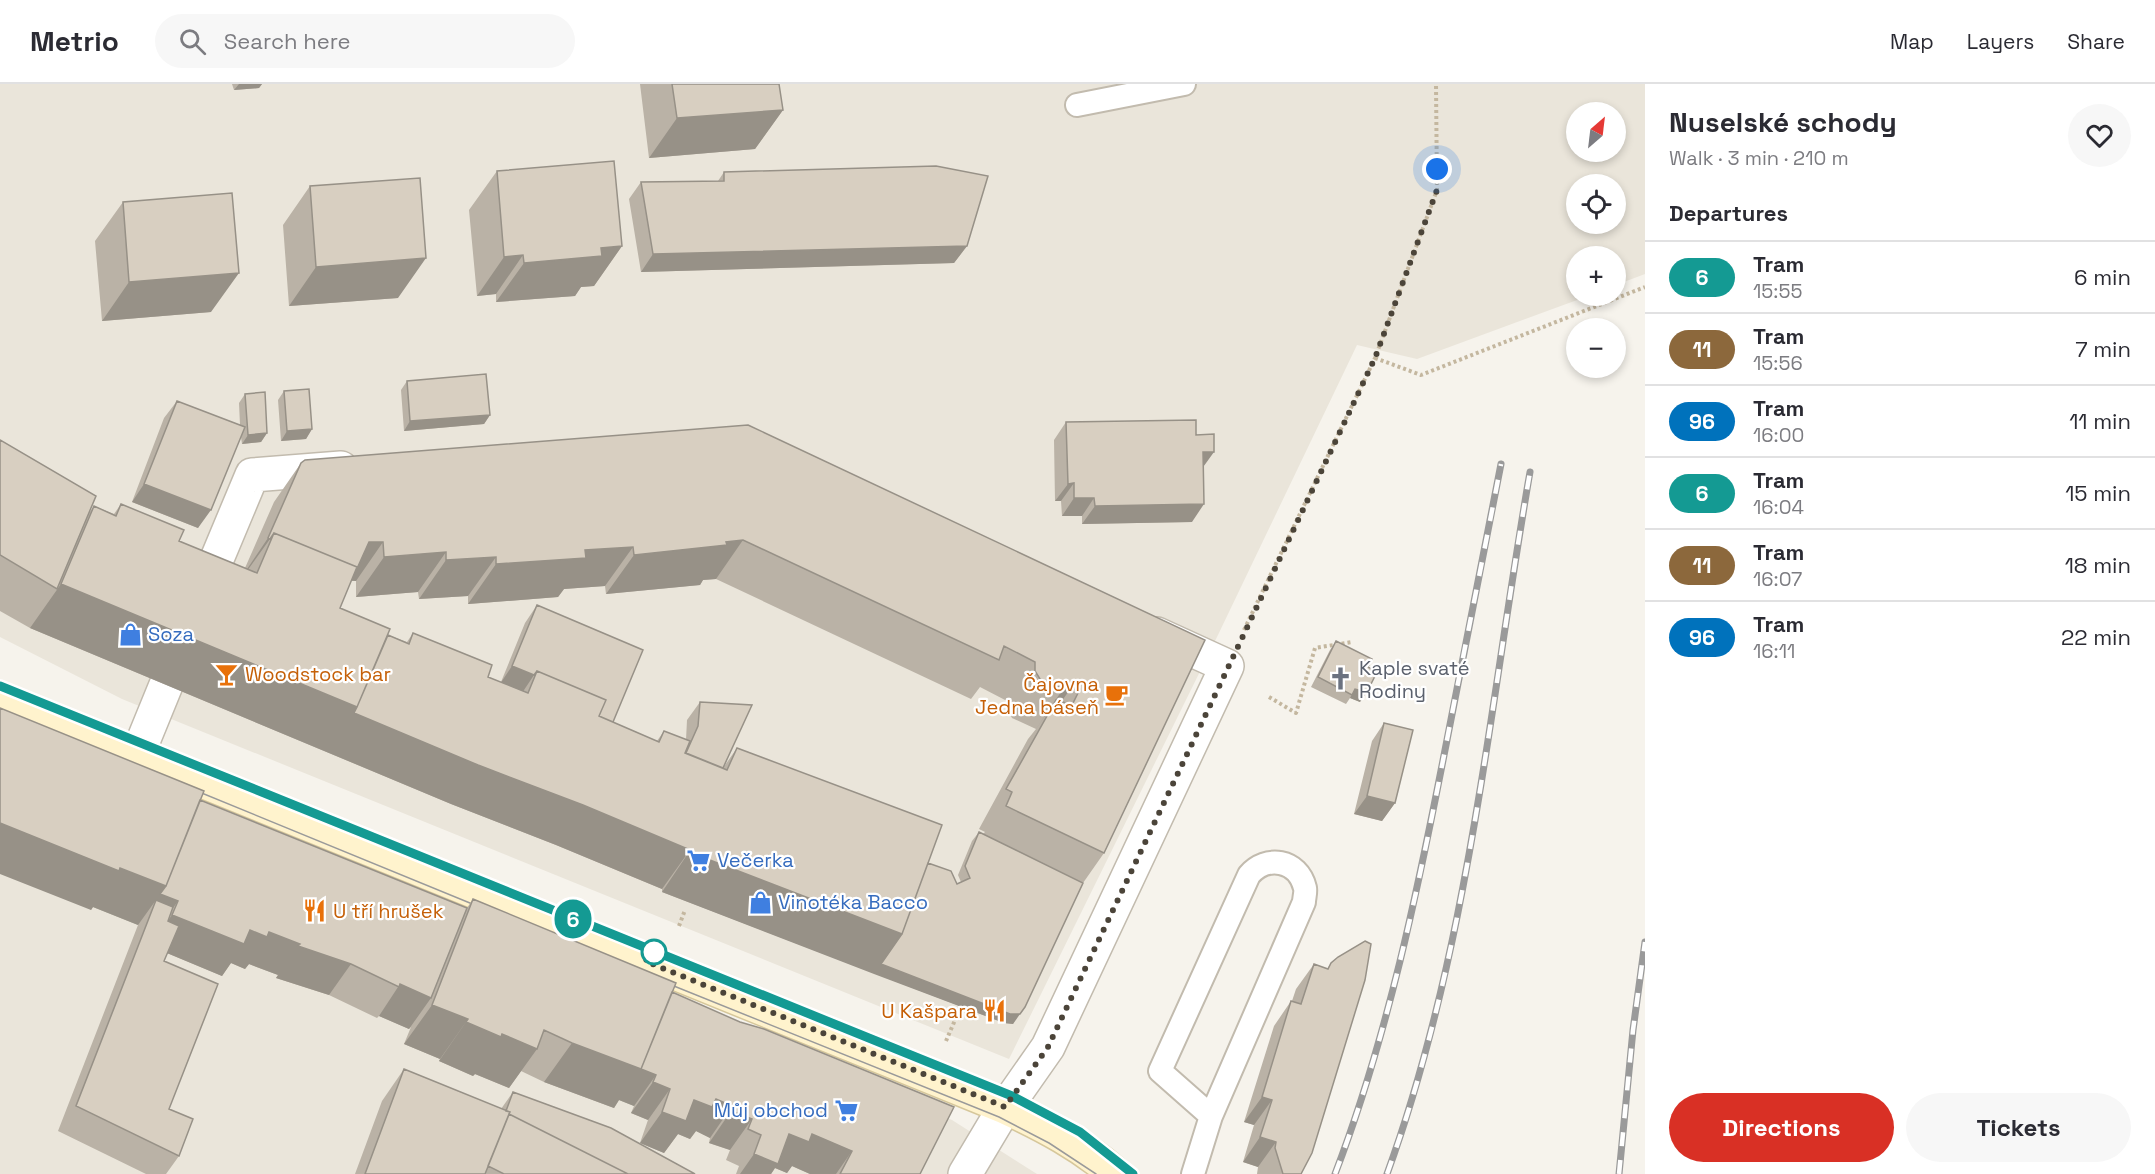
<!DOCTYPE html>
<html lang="en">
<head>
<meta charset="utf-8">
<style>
  :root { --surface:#fff; --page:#f7f7f7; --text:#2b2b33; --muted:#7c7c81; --line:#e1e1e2; --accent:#d93025 }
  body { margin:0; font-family:"Space Grotesk",sans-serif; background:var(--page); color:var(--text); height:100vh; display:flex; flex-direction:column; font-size:22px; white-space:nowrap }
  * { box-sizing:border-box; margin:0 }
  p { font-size:20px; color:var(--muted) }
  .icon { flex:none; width:33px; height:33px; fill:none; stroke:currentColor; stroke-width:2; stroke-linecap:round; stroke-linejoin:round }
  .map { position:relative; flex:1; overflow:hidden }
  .sheet { display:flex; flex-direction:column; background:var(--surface); width:510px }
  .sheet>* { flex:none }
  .badge { padding:0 12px; border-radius:20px; font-size:21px; line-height:39px }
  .needle { width:39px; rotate:28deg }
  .fabs { position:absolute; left:1566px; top:18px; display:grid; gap:12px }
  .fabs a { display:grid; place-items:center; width:60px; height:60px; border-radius:50%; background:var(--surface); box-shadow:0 3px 9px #0003; font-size:30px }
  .you { position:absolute; width:30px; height:30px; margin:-15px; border:4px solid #fff; border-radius:50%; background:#1a73e8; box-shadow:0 0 0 9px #1a73e833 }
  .map>.badge { position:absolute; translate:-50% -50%; box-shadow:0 0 0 3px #fff }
  h2 { padding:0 24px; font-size:22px; line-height:54px }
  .round { display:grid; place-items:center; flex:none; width:63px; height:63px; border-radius:32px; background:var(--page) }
  .head { display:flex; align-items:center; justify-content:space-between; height:102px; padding:0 24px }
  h1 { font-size:28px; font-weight:600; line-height:45px }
  .action { display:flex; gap:12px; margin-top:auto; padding:12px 24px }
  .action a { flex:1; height:69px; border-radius:36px; background:var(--accent); color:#fff; font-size:24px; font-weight:600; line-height:69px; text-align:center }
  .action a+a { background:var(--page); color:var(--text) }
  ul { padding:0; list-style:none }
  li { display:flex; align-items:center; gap:18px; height:72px; padding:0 24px; border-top:2px solid var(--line) }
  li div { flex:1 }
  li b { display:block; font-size:22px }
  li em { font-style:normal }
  li .badge { min-width:66px; font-weight:700; text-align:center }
  header { display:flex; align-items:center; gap:36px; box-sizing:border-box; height:84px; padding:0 30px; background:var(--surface); border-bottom:2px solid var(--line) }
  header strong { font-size:28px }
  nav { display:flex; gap:33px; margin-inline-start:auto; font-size:21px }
  .search { width:420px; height:54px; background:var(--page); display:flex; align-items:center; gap:15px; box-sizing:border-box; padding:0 21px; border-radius:33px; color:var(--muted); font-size:22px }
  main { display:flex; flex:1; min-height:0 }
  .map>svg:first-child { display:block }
</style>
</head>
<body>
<header>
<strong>Metrio</strong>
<div class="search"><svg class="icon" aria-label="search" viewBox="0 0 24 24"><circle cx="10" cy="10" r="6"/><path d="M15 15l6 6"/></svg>Search here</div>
<nav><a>Map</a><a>Layers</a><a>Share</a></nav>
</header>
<main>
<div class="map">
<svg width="1645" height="1090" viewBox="0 0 1645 1090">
  <rect width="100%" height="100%" fill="#f6f3ec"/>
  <!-- residential -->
  <path fill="#eae5da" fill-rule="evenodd" d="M 0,0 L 1645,0 L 1645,190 L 1616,201 L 1616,172 L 1576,172 L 1576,212 L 1588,212 L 1417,275 L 1357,261 L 1217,553 L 1009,975 L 122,615 L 0,553 ZM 1576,28 L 1616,28 L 1616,68 L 1576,68 ZM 1576,100 L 1616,100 L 1616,140 L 1576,140 Z
    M 0,648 L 952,1036 L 1037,1090 L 0,1090 Z"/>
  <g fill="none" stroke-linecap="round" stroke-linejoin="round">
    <defs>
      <path id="lane" d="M 1077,21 L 1184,0
        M 1193,1090 L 1211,1032 L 1304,818 C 1304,814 1306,808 1305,804 C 1298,775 1266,771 1249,791 L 1160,987 L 1211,1032"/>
      <path id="street" d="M 201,513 L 252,391 L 341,384
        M 137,672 L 166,601
        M 965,1090 L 999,1033 L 1048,963 L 1227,582 L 1157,550"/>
      <path id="secondary" d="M 0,615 L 1005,1023 C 1044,1041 1082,1061 1115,1090"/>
    </defs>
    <!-- lane casing -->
    <use href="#lane" stroke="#c2bbae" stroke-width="26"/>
    <!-- street casing -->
    <use href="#street" stroke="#c2bbae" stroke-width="36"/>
    <!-- secondary casing -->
    <use href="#secondary" stroke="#d6c79b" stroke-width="36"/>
    <!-- path -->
    <path stroke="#c4b79f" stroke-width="4" stroke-dasharray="3 3" stroke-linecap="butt" d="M 1375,274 L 1421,291 L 1645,203
      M 1244,546 L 1375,274 L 1437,106 L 1436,0
      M 1269,613 L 1296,629 L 1315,564 L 1352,558
      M 679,842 L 685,826
      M 946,957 L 955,936"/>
    <!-- lane -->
    <use href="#lane" stroke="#fff" stroke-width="22"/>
    <!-- street -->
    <use href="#street" stroke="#fff" stroke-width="33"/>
    <!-- secondary -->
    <use href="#secondary" stroke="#fff3cd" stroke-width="33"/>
    <!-- tram -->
    <path stroke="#9a9a9a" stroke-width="1.5" d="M 0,602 L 1012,1013 C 1058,1034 1095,1056 1133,1090
      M 187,703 L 487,826
      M 659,896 L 999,1033 L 1049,1059 L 1096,1090"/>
    <defs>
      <path id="rail" d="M 1335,1090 C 1388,952 1418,805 1446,661 C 1464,567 1483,474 1501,380
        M 1387,1090 C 1469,865 1489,623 1530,388
        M 1619,1090 L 1633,946 L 1645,858"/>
    </defs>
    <!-- rail casing -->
    <use href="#rail" stroke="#9a9a9a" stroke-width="7"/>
    <!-- rail -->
    <use href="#rail" stroke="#fff" stroke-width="4.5" stroke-dasharray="14" stroke-linecap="butt"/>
  </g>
  <!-- wall -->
  <path fill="#bab2a6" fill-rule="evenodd" d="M 232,0 L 262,0 L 259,4 L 234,6 Z
    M 640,0 L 779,0 L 783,26 L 755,65 L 649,74 Z
    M 497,87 L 622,162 L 594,202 L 581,203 L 575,212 L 496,218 L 496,210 L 477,212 L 469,126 Z
    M 724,88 L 967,162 L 954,179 L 641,188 L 629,115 L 641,98 L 718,97 Z
    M 310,102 L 398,214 L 289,222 L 283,141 Z
    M 123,118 L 211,228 L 102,237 L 95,157 Z
    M 407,297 L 490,331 L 484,340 L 404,347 L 401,306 Z
    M 284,307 L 312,345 L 306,355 L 281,357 L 278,316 Z
    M 245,310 L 267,349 L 261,358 L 242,360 L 241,353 L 198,444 L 132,418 L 164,334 L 177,317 L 240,341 L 239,319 Z
    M 1066,338 L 1196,351 L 1203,383 L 1192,438 L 1082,440 L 1082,432 L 1062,432 L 1061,417 L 1055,417 L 1054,356 Z
    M 748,341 L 1205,556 L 1104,769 L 1083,799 L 1013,940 L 1004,939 L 662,808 L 662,805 L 556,761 L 451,720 L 30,544 L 0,527 L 0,356 L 89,429 L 94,422 L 114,430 L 121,420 L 179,457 L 245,484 L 274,418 L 301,379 ZM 716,495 L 971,615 L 980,603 L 1007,617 L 1008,626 L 1012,634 L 1036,645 L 1028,655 L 979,745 L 985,748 L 983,750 L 979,748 L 972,757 L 958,791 L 961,798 L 957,800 L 928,779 L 737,664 L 723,684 L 700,618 L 687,636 L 686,656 L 664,647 L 657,657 L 613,638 L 537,521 L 525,539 L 501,598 L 488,593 L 413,549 L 407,558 L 388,551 L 340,524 L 351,497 L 356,497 L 356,513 L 418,508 L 419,515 L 468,512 L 468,520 L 558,513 L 564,505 L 605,502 L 606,510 L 700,501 L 703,496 Z
    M 1336,557 L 1368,583 L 1360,618 L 1350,614 L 1346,620 L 1311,603 L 1330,566 Z
    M 0,624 L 200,716 L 467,824 L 473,815 L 672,908 L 920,1090 L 810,1090 L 792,1082 L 787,1089 L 775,1084 L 771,1090 L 736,1090 L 739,1082 L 726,1076 L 730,1066 L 709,1059 L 710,1054 L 696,1047 L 690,1055 L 678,1050 L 664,1069 L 640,1059 L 648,1036 L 631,1029 L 634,1022 L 619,1016 L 614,1024 L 544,998 L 521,987 L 509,1004 L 475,990 L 473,992 L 439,977 L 440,975 L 404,960 L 411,943 L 409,945 L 379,932 L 377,934 L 329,911 L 276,894 L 278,891 L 249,880 L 245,885 L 231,879 L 222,892 L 167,869 L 164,877 L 169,1025 L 179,1072 L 166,1090 L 146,1090 L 58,1047 L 138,841 L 93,823 L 91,826 Z
    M 1384,639 L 1395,719 L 1382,737 L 1354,730 L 1372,657 Z
    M 1331,879 L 1301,1090 L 1257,1090 L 1258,1083 L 1243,1078 L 1254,1041 L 1244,1038 L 1274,942 L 1291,917 L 1292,917 L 1296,905 L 1314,880 L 1327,885 Z
    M 404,985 L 501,1025 L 513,1008 L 695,1090 L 355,1090 L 382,1017 Z"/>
  <!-- shaded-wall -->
  <path fill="#979187" d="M 239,0 L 262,0 L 259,4 L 234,6 Z
    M 783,26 L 755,65 L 649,74 L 677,34 Z
    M 622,162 L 594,202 L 581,203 L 575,212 L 496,218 L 524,179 L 601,164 Z
    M 967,162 L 954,179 L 641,188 L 653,170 Z
    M 523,171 L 496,210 L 477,212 L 504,173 Z
    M 426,174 L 398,214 L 289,222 L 316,183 Z
    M 239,189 L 211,228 L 102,237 L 129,198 Z
    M 490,331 L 484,340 L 404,347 L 410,337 Z
    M 312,345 L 306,355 L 281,357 L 287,347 Z
    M 267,349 L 261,358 L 242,360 L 248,351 Z
    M 1203,368 L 1214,368 L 1201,386 Z
    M 1074,399 L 1061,417 L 1055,417 L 1068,400 Z
    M 144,400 L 211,426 L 198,444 L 132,418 Z
    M 1074,414 L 1094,414 L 1082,432 L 1062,432 Z
    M 1204,420 L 1192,438 L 1082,440 L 1095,422 Z
    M 268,454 L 270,455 L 242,494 L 241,494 Z
    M 743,456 L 716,495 L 703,496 L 700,501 L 606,510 L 634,471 Z
    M 369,458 L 383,458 L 356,497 L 257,489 Z
    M 633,463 L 605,502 L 564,505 L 558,513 L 468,520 L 496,480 L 585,466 Z
    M 446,468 L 418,508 L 356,513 L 384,473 Z
    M 496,473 L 468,512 L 419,515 L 446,476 Z
    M 61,500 L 357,623 L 583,721 L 690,766 L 662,805 L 556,761 L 451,720 L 30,544 Z
    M 512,582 L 534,591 L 522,609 L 500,600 Z
    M 1073,601 L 1045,641 L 1056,616 L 1036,645 L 1063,605 Z
    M 1355,605 L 1367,608 L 1360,618 L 1350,614 Z
    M 1367,712 L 1395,719 L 1382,737 L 1354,730 Z
    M 0,739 L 120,784 L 166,802 L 178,817 L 156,848 L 156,816 L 138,841 L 93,823 L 91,826 L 0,790 Z
    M 689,768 L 902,850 L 874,890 L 662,808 Z
    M 172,831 L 250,846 L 269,848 L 300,860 L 278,891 L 249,880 L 245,885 L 231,879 L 222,892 L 150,862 Z
    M 298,862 L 351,880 L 329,911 L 276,894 Z
    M 881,880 L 1025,923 L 1013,940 L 1004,939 L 874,890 Z
    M 400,900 L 431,914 L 409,945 L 379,932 Z
    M 432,921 L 468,935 L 440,975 L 404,960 Z
    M 466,938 L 502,950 L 537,965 L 509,1004 L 475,990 L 473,992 L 439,977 Z
    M 572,959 L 641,985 L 656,991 L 634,1022 L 619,1016 L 614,1024 L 544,998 Z
    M 653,998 L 670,1005 L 648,1036 L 631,1029 Z
    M 1262,1013 L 1272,1016 L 1254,1041 L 1244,1038 Z
    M 716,1015 L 732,1022 L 710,1054 L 696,1047 L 690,1055 L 678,1050 L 664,1069 L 640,1059 L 662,1028 L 694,1016 Z
    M 731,1027 L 752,1035 L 730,1066 L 709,1059 Z
    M 789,1050 L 812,1050 L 852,1067 L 836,1090 L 810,1090 L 792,1082 L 787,1089 L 775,1084 L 771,1090 L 740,1090 L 754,1070 Z
    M 1260,1053 L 1276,1058 L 1258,1083 L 1243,1078 Z"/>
  <!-- building -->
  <path fill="#d8cfc1" stroke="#979187" stroke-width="1.5" d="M 672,0 L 779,0 L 783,26 L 677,34 Z
    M 614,77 L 622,162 L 601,164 L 602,172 L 524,179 L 523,171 L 504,173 L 497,87 Z
    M 936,82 L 988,92 L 967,162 L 653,170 L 641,98 L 724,97 L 724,88 Z
    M 420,94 L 426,174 L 316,183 L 310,102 Z
    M 232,109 L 239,189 L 129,198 L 123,118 Z
    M 486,290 L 490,331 L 410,337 L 407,297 Z
    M 309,305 L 312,345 L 287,347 L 284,307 Z
    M 265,308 L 267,349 L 248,351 L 245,310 Z
    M 177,317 L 245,343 L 211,426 L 144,400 Z
    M 1196,336 L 1196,351 L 1214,350 L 1214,368 L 1203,368 L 1204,420 L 1095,422 L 1094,414 L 1074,414 L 1074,399 L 1068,400 L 1066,338 Z
    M 748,341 L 1205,556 L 1104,769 L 1006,722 L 1012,708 L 1006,705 L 1056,616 L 1072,621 L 1080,605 L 1073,601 L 1070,604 L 1063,605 L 1040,595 L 1035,587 L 1035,578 L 1004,562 L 999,576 L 743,456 L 726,458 L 727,461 L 634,471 L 633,463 L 585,466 L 586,474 L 496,480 L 496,473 L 446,476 L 446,468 L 384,473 L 383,458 L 369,458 L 355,489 L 357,483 L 274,449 L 270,455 L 268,454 L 301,379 L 305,376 Z
    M 0,356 L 96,412 L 57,505 L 0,471 Z
    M 121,420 L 184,446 L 179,457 L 257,489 L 274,449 L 357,483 L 340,524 L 390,545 L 357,623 L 61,500 L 94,422 L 116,432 Z
    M 537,521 L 643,566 L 613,638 L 599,632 L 606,616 L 537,587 L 534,591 L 512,582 Z
    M 413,549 L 492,581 L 488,593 L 528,609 L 537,587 L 606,616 L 599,632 L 659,658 L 664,647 L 690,657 L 685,669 L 727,686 L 737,664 L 942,741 L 902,850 L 689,768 L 690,766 L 583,721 L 478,681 L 354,629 L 357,623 L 388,551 L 409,560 Z
    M 1336,557 L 1372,575 L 1368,583 L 1377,588 L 1367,608 L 1355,605 L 1352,611 L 1318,593 Z
    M 700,618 L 752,621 L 723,684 L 686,669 L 698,642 Z
    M 0,624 L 204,707 L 166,802 L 120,784 L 119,787 L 0,739 Z
    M 1384,639 L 1413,646 L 1395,719 L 1367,712 Z
    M 200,716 L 467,824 L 431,914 L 400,900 L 399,903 L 351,880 L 298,862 L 300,860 L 269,848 L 267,853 L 250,846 L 244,860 L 172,831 L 178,817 L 160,810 L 166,802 Z
    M 979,748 L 1083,799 L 1025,923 L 1020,930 L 1010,930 L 881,880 L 902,850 L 928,779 L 951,787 L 957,800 L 970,794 L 965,782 Z
    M 473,815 L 676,899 L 641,985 L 572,959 L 544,946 L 537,965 L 502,950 L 501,953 L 466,938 L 468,935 L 432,921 Z
    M 156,816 L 173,823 L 168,837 L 179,842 L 164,877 L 218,900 L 169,1025 L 193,1035 L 179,1072 L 76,1022 Z
    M 1365,857 L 1371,860 L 1365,896 L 1312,1069 L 1301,1090 L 1283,1090 L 1275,1064 L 1276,1058 L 1260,1053 L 1272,1016 L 1262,1013 L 1291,917 L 1301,920 L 1314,880 L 1328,885 L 1331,879 L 1338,873 Z
    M 672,908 L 740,938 L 764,945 L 954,1023 L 920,1090 L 840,1090 L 852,1067 L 812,1050 L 809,1058 L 789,1050 L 778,1080 L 754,1070 L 761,1051 L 748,1045 L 752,1035 L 731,1027 L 732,1022 L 716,1015 L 712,1023 L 694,1016 L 686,1037 L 662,1028 L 670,1005 L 653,998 L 656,991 L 641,985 Z
    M 404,985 L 510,1028 L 485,1090 L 365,1090 Z
    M 513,1008 L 611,1044 L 695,1090 L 628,1090 L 509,1030 L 510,1028 L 506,1027 Z
    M 509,1030 L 628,1090 L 504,1090 L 488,1082 Z"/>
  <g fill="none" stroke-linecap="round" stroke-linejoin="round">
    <defs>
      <path id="line" d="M 0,602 L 1012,1012 L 1080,1048 L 1133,1090"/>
    </defs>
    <!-- line casing -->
    <use href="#line" stroke="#fff" stroke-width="14"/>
    <!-- line -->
    <use href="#line" stroke="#149a93" stroke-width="9"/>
    <!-- walk -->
    <path stroke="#4b4439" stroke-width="6" stroke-dasharray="0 10.8" d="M 654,868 L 645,877 L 1005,1023 L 1048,963 L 1375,274 L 1437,106 L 1437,85"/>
  </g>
  <!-- icons -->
  <defs>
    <symbol id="shop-bare" viewBox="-9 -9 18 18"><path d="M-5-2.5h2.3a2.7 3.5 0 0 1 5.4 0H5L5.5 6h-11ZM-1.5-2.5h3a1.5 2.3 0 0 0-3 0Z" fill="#3f7fe0" stroke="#fff" stroke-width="2.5" paint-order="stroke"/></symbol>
    <symbol id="bar-bare" viewBox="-9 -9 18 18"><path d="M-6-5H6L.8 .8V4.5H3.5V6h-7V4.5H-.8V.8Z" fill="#e8710a" stroke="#fff" stroke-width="2.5" paint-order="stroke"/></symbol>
    <symbol id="church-bare" viewBox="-9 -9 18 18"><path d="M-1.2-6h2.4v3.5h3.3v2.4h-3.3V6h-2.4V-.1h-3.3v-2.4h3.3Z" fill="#6b7280" stroke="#fff" stroke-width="2.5" paint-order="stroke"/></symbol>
    <symbol id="cafe-bare" viewBox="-9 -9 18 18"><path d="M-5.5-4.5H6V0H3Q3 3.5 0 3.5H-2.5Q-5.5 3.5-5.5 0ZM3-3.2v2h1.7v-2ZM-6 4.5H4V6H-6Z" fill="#e8710a" stroke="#fff" stroke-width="2.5" paint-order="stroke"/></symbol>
    <symbol id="supermarket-bare" viewBox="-9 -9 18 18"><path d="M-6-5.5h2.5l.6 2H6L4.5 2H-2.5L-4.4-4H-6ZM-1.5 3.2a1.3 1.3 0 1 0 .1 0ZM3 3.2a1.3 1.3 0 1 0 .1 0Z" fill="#3f7fe0" stroke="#fff" stroke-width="2.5" paint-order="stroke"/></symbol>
    <symbol id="restaurant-bare" viewBox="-9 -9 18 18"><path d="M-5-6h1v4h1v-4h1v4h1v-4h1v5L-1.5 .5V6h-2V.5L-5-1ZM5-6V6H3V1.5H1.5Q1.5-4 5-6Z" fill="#e8710a" stroke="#fff" stroke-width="2.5" paint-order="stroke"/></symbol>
  </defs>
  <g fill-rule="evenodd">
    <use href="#shop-bare" x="114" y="534" width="33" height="33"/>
    <use href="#bar-bare" x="210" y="574" width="33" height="33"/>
    <use href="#church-bare" x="1324" y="578" width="33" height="33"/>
    <use href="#cafe-bare" x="1100" y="594" width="33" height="33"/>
    <use href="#supermarket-bare" x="682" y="760" width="33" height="33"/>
    <use href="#shop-bare" x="744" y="802" width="33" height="33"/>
    <use href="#restaurant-bare" x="298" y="810" width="33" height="33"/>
    <use href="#restaurant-bare" x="978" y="910" width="33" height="33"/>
    <use href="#supermarket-bare" x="830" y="1010" width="33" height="33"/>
  </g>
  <!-- markers -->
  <circle fill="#fff" stroke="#149a93" stroke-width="3" cx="654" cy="868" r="12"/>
  <g text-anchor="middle" stroke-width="4.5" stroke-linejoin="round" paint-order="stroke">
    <!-- shop labels -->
    <g font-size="20" fill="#366cbe" stroke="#fff" text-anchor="start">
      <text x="148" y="557">Soza</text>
      <text x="717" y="783">Večerka</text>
      <text x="778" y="825">Vinotéka Bacco</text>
      <text x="828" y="1033" text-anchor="end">Můj obchod</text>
    </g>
    <!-- worship labels -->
    <g font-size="20" fill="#5b616d" stroke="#fff" text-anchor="start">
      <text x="1359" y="591">Kaple svaté<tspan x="1359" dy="23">Rodiny</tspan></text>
    </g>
    <!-- food labels -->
    <g font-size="20" fill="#c56008" stroke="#fff" text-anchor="start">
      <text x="245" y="597">Woodstock bar</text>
      <text x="1099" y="607" text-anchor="end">Čajovna<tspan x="1099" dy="23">Jedna báseň</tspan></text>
      <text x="333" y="834">U tří hrušek</text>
      <text x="977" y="934" text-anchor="end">U Kašpara</text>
    </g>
  </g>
</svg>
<div class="fabs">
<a><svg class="needle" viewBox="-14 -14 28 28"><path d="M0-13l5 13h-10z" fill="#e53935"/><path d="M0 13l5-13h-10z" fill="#7c7c81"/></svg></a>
<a><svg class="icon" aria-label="locate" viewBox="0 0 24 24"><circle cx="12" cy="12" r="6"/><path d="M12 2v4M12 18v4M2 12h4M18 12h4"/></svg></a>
<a>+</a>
<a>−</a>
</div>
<div class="you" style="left:1437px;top:85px"></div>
<b class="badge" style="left:573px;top:835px;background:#149a93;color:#fff">6</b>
</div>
<section class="sheet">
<div class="head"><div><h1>Nuselské schody</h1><p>Walk · 3 min · 210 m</p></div><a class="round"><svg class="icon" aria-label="heart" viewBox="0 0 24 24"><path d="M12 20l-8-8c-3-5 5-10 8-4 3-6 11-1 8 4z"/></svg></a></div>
<h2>Departures</h2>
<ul>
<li><span class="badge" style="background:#149a93;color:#fff">6</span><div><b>Tram</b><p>15:55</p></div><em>6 min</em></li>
<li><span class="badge" style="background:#8c683c;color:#fff">11</span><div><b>Tram</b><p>15:56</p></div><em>7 min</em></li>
<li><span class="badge" style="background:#0072bc;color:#fff">96</span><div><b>Tram</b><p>16:00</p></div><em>11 min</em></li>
<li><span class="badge" style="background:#149a93;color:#fff">6</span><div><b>Tram</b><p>16:04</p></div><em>15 min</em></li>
<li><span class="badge" style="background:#8c683c;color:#fff">11</span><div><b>Tram</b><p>16:07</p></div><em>18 min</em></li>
<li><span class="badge" style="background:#0072bc;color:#fff">96</span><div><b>Tram</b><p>16:11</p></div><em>22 min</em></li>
</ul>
<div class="action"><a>Directions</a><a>Tickets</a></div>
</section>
</main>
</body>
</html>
